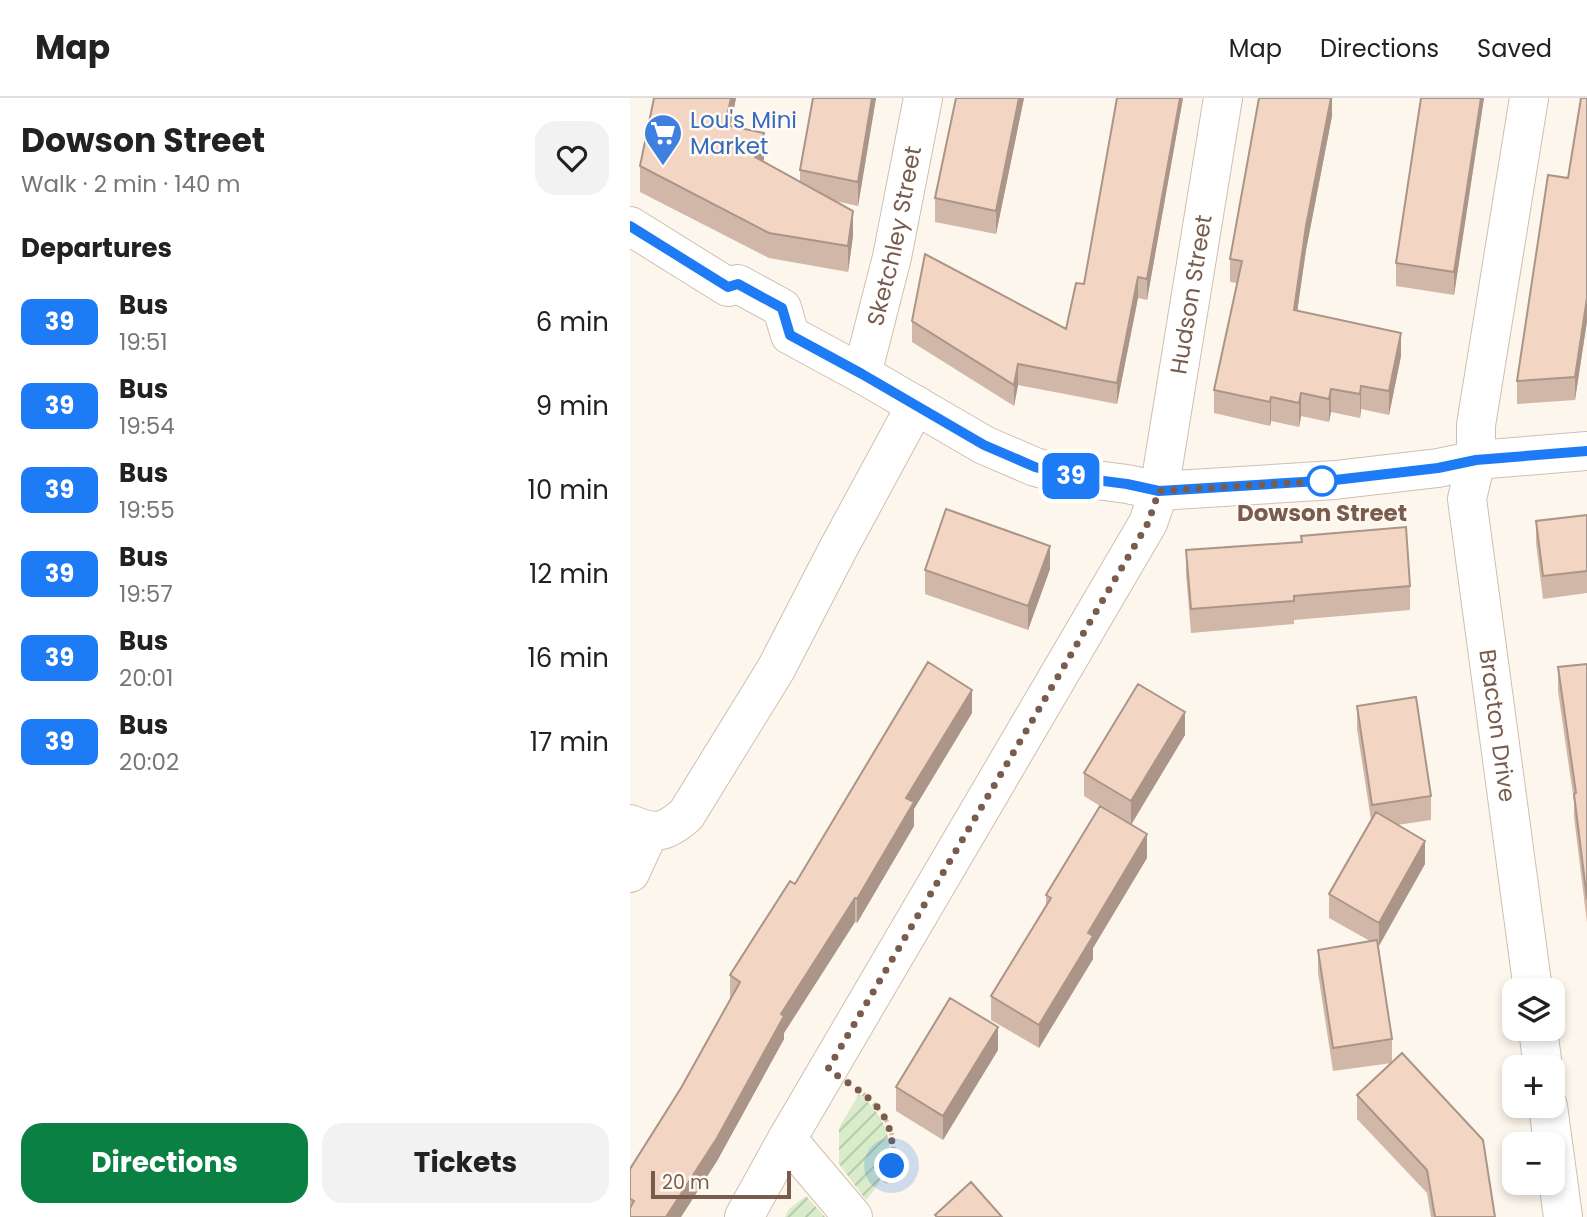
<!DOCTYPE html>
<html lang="en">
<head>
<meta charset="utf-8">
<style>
  :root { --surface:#fff; --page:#f2f2f2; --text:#222; --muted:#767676; --line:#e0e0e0; --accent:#0b8043 }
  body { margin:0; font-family:Poppins,sans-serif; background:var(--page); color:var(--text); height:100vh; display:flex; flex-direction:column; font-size:26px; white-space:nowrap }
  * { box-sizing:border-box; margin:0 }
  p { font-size:23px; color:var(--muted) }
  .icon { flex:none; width:38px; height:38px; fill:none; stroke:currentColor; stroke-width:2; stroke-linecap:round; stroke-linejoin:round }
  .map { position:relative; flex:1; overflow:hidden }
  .drawer { display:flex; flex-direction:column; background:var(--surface); width:630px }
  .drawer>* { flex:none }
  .badge { padding:0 14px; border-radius:10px; font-size:24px; line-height:46px }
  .controls { position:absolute; left:872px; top:880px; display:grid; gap:14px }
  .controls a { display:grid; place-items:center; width:63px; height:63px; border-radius:14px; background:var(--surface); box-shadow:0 4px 10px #0003; font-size:35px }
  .scale { position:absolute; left:21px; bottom:18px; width:140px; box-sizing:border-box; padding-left:7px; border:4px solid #7a5c4d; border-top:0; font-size:19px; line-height:24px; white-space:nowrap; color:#7a5c4d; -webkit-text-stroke:5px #fffaf3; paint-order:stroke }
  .you { position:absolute; width:35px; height:35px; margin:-18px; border:5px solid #fff; border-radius:50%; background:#1a73e8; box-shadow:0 0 0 10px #1a73e833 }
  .map>.badge { position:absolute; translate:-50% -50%; box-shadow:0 0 0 4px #fff }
  h2 { padding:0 21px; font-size:26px; line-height:63px }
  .round { display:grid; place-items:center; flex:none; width:74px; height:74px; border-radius:21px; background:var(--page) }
  .headline { display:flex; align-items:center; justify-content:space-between; height:119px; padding:0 21px }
  h1 { font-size:33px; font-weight:700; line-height:52px }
  .button { display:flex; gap:14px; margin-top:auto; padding:14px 21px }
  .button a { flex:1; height:80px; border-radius:21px; background:var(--accent); color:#fff; font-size:28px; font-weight:700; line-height:80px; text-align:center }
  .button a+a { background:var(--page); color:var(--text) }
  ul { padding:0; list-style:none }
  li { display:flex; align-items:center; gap:21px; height:84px; padding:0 21px }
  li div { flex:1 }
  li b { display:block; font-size:26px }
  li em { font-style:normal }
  li .badge { min-width:77px; font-weight:700; text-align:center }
  header { display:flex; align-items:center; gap:42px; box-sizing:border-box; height:98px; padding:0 35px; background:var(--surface); border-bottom:2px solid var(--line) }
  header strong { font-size:33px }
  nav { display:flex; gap:38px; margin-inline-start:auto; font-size:24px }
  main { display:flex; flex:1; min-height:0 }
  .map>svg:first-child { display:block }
</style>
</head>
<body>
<header>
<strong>Map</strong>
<nav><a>Map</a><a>Directions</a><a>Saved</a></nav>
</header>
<main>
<section class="drawer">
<div class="headline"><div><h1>Dowson Street</h1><p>Walk · 2 min · 140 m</p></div><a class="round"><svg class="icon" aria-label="heart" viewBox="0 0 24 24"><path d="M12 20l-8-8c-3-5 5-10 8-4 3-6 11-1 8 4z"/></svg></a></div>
<h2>Departures</h2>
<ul>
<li><span class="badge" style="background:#1e7bf6;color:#fff">39</span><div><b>Bus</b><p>19:51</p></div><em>6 min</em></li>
<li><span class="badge" style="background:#1e7bf6;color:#fff">39</span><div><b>Bus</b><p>19:54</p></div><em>9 min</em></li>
<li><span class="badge" style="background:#1e7bf6;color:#fff">39</span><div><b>Bus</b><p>19:55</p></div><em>10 min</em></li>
<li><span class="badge" style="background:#1e7bf6;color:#fff">39</span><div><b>Bus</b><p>19:57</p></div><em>12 min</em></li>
<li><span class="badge" style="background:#1e7bf6;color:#fff">39</span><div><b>Bus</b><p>20:01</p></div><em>16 min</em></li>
<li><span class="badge" style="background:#1e7bf6;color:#fff">39</span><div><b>Bus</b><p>20:02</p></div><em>17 min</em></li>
</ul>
<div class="button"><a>Directions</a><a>Tickets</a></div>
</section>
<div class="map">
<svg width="957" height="1119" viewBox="0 0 957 1119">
  <defs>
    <pattern id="garden-furrows" width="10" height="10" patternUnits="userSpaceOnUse" patternTransform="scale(1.75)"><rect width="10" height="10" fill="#d8ecc9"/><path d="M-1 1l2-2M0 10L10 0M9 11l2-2" fill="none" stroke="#b4c2a5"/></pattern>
  </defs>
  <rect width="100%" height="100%" fill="#fdf6ec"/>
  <!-- garden -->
  <path fill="url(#garden-furrows)" d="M 229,996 C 267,1028 269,1065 236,1102 L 209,1066 L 209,1030 Z
    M 176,1098 L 195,1119 L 155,1119 L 159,1111 Z"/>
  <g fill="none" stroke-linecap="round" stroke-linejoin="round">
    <defs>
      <g id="minor">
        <path id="s1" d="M 899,0 L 846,327 L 846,362 L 837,401 L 903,892"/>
        <path d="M 0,128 L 98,189 L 108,186 L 152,210 L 160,237 L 232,276 L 354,347 L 405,369 L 443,379 L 497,386 L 529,393 L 705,382 L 808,370 L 846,362 L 957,353"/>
        <path id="s2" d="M 232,276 L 262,159 L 293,0"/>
        <path d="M 0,726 C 25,737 35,735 56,717 L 146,571 L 208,451 L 286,307"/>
        <path d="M 0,775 L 19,734"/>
        <path d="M 908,931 L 913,970"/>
        <path d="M 918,1008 L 933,1119"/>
        <path d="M 157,1041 L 223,1119"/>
        <path id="s3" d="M 114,1119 L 157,1041 L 518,425 L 529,393 L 593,0"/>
      </g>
    </defs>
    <!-- minor casing -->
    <use href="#minor" stroke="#d1beb0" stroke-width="40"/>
    <!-- path -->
    <path stroke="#d9b8a5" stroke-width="4.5" stroke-dasharray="2 5" stroke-linecap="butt" d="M 233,996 C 265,1022 271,1049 254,1087"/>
    <!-- minor -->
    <use href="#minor" stroke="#fff" stroke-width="38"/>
  </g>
  <!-- wall -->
  <path fill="#d1b7a8" d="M 24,0 L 106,0 L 101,28 L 134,61 L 133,64 L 170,84 L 170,72 L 183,0 L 246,0 L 228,108 L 205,103 L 223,138 L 218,174 L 139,160 L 10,94 L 10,68 Z
    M 326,0 L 394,0 L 366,136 L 305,124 L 305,100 Z
    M 553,0 L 517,202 L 508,200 L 487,306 L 388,287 L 384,308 L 282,244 L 282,223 L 436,231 L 454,186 Z
    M 702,0 L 702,18 L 676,152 L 667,213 L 771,258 L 759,317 L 731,311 L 730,320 L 701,314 L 699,324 L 671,318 L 669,329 L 641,323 L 640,328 L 584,315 L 584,292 L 607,185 L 600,184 L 600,161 Z
    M 854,0 L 824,197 L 766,188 L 766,165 Z
    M 957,0 L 957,223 L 945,302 L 887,306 L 887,283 L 938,80 Z
    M 957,417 L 957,495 L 913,501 L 906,445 L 906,423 Z
    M 556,452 L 780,488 L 780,512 L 664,522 L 664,526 L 561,535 L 556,476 Z
    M 420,471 L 398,532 L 295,496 L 295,472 Z
    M 957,566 L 957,825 L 944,719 L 944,704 L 928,593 L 928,569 Z
    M 727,608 L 801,698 L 801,722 L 767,727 L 795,766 L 748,848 L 762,941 L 762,964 L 865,1119 L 801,1119 L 797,1095 L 727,1021 L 727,997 L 762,965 L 703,973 L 688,875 L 688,852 L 740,843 L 699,820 L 699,796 L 741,722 L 727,631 Z
    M 342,615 L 284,711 L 284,728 L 227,825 L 225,824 L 154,935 L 154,941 L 87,1063 L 51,1119 L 0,1119 L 0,1071 L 51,990 L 100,901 L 100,877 L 165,786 Z
    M 555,637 L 501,726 L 517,760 L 463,850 L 463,861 L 409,950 L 361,922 L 361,898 L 416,808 L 416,797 L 470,708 L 454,698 L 454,675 Z
    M 368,952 L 313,1042 L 266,1013 L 266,989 Z"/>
  <!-- shaded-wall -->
  <path fill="#aa9588" d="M 101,0 L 106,0 L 95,53 L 95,27 Z
    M 242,0 L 246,0 L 228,108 L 228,84 Z
    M 389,0 L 394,0 L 366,136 L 366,113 Z
    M 550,0 L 553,0 L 517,202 L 517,181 Z
    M 701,0 L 702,0 L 702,18 L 676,152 L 664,236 L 664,212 L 676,128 Z
    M 851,0 L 854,0 L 824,197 L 824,174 Z
    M 134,35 L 134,61 L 125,85 L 125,59 Z
    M 223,113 L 223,138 L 218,174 L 218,148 Z
    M 508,179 L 508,200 L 487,306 L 487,285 Z
    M 957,200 L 957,223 L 945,302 L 945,279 Z
    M 771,235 L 771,258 L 759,317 L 759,293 Z
    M 388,266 L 388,287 L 384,308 L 384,287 Z
    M 731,288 L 731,311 L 730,320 L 730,296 Z
    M 701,291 L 701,314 L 699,324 L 699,301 Z
    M 671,295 L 671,318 L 669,329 L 669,305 Z
    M 641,299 L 641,323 L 640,328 L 640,304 Z
    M 420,448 L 420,471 L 398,532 L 398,508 Z
    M 342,592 L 342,615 L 284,711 L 284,728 L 227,825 L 227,801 L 276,700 Z
    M 555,614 L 555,637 L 501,727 L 501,703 Z
    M 517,736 L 517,760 L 463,850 L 463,861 L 409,950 L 409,927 L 458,835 Z
    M 795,743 L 795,766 L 749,848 L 749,825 Z
    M 225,800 L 225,824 L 154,935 L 154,941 L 87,1063 L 51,1119 L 36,1119 L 151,916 Z
    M 368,929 L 368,952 L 313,1042 L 313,1018 Z"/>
  <!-- building -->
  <path fill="#f3d5c3" stroke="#aa9588" stroke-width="2" d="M 24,0 L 101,0 L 95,27 L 134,35 L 125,59 L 223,113 L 218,148 L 139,135 L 10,68 Z
    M 183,0 L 242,0 L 228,84 L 170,72 Z
    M 326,0 L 389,0 L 366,113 L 305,100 Z
    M 487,0 L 550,0 L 517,181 L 508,179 L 487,285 L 388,266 L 384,287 L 282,223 L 295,156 L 436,231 L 446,185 L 454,186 Z
    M 629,0 L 701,0 L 676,128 L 664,212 L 771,235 L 759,293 L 731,288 L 730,296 L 701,291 L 699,301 L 671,295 L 669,305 L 641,299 L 640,304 L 584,292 L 612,163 L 600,161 Z
    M 791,0 L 851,0 L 824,174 L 766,165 Z
    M 951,0 L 957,0 L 957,200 L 945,279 L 887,283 L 918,77 L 938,80 Z
    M 316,411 L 420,448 L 398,508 L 295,472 Z
    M 957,417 L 957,473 L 913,478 L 906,423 Z
    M 776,429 L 780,488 L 664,498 L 664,503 L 561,511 L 556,452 L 672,444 L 671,438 Z
    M 298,564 L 342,592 L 276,700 L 284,704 L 227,801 L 225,800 L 151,916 L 154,918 L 87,1040 L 36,1119 L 0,1119 L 0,1110 L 4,1103 L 0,1101 L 0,1071 L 51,990 L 110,884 L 100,877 L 160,783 L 165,786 Z
    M 957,566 L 957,801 L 944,696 L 946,695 L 928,569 Z
    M 508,586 L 555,614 L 501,703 L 454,675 Z
    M 786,599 L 801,698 L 742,707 L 727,608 Z
    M 470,708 L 517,736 L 458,835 L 463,838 L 409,927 L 361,898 L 421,800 L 416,797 Z
    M 746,714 L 795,743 L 749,825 L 699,796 Z
    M 747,842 L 762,941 L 703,950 L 688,852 Z
    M 320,900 L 368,929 L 313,1018 L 266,989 Z
    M 772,955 L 853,1042 L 865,1119 L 805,1119 L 797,1072 L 727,997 Z
    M 341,1084 L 372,1119 L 307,1119 L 305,1117 Z"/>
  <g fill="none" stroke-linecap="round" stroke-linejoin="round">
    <defs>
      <path id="line" d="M 0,128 L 98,189 L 108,186 L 152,210 L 160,237 L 232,276 L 354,347 L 405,369 L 443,379 L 497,386 L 529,393 L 705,382 L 808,370 L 846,362 L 957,353"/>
    </defs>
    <!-- line casing -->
    <use href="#line" stroke="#fff" stroke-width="16"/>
    <!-- line -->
    <use href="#line" stroke="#1e7bf6" stroke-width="10"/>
    <!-- walk -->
    <path stroke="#7a5c4d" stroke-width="7" stroke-dasharray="0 12.6" d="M 262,1068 C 267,1011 239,1000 198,971 L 518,425 L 529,393 L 692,383"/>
  </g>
  <!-- icons -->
  <defs>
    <symbol id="supermarket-pin" viewBox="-11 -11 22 30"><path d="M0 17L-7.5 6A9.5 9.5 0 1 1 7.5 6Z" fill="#3f7fe0" stroke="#fffaf3"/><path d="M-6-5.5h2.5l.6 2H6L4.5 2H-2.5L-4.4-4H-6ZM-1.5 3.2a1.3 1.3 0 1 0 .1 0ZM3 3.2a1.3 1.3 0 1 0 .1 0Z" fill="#fff"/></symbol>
  </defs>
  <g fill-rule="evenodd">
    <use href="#supermarket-pin" x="11" y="13" width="44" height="60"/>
  </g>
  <!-- markers -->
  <circle fill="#fff" stroke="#1e7bf6" stroke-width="3.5" cx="692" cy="383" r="14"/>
  <g text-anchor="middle" stroke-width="5" stroke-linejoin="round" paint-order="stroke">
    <!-- shop labels -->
    <g font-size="23" fill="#366cbe" stroke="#fffaf3" text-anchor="start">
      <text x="60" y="30">Lou's Mini<tspan x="60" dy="26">Market</tspan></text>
    </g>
    <!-- street labels -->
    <g font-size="23" fill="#7a5c4d" stroke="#fffaf3">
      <text dy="8" stroke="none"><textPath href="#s2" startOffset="142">Sketchley Street</textPath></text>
      <text dy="8" stroke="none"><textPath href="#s3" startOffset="1036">Hudson Street</textPath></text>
      <text dy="8" stroke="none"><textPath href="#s1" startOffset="635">Bracton Drive</textPath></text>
    </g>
    <!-- stop labels -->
    <g font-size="23" font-weight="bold" fill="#7a5c4d" stroke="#fffaf3">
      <text x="692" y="423">Dowson Street</text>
    </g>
  </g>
</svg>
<div class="controls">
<a><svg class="icon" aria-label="layers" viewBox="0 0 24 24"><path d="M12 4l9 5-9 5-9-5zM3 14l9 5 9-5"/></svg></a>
<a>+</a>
<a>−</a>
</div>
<div class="scale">20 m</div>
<div class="you" style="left:262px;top:1068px"></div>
<b class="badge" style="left:441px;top:378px;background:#1e7bf6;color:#fff">39</b>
</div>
</main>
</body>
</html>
